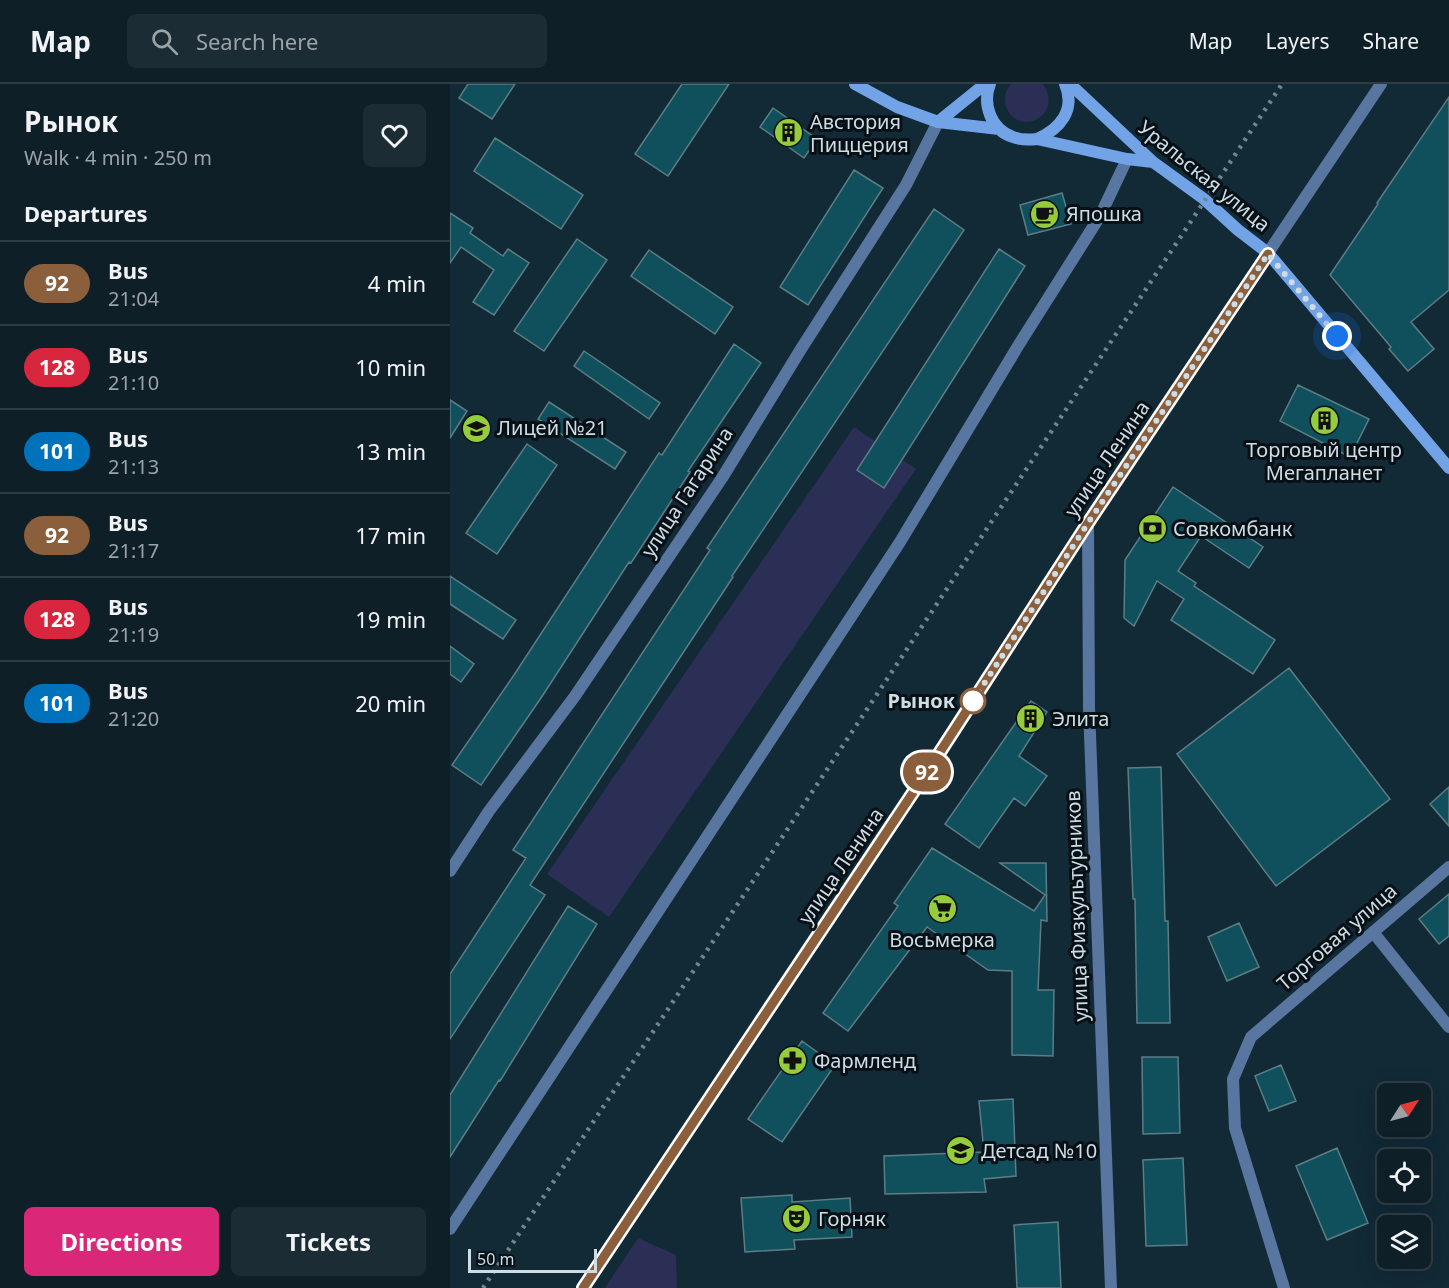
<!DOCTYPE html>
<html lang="en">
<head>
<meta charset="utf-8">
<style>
  :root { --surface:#0e1f28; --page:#1c2c34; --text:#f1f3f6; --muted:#9ba2a8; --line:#2e3d45; --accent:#db2777 }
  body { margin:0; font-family:"Noto Sans",sans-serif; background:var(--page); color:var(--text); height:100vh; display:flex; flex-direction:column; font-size:22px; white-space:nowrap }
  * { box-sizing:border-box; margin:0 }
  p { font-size:20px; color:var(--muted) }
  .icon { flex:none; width:33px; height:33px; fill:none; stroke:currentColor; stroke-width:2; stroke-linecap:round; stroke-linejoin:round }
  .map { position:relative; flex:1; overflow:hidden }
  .details { display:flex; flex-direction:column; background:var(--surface); width:450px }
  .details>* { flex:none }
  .badge { padding:0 12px; border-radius:20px; font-size:21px; line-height:39px }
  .needle { width:39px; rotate:54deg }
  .controls { position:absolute; left:927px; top:999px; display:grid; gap:12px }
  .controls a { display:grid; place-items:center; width:54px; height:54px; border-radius:9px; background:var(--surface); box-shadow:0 6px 24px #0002,0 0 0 2px var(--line); font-size:30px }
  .scale { position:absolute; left:18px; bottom:15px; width:129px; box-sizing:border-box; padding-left:6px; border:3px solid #cedce4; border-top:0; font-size:16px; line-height:21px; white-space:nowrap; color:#cedce4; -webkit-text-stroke:4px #071016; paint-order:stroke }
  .you { position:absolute; width:30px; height:30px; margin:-15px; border:4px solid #fff; border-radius:50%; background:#1a73e8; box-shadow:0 0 0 9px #1a73e833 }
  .map>.badge { position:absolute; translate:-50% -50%; box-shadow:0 0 0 3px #fff }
  h2 { padding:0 24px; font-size:22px; line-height:54px }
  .round { display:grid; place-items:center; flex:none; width:63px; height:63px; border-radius:9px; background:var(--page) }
  .headline { display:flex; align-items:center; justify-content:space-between; height:102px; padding:0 24px }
  h1 { font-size:28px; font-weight:700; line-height:45px }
  .primary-button { display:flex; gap:12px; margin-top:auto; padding:12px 24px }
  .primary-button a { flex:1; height:69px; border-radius:9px; background:var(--accent); color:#fff; font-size:24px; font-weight:700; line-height:69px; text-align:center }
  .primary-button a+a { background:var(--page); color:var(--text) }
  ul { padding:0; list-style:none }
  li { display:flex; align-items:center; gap:18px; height:84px; padding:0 24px; border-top:2px solid var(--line) }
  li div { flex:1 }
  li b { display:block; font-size:22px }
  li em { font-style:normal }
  li .badge { min-width:66px; font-weight:700; text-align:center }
  header { display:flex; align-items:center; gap:36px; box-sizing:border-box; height:84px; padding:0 30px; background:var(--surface); border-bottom:2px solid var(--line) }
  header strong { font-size:28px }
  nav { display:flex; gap:33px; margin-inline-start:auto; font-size:21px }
  .search { width:420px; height:54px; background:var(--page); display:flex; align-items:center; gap:15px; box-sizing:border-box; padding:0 21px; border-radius:9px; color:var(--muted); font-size:22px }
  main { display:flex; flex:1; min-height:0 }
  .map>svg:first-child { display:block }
</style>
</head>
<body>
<header>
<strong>Map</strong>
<div class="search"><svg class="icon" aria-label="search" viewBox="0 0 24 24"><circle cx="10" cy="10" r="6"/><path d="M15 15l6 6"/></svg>Search here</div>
<nav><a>Map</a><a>Layers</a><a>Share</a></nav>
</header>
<main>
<section class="details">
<div class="headline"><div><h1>Рынок</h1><p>Walk · 4 min · 250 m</p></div><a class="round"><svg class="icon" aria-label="heart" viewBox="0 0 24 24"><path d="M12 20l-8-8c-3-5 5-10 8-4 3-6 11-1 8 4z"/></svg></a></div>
<h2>Departures</h2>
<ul>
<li><span class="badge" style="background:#8b5e3c;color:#fff">92</span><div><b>Bus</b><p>21:04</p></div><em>4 min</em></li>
<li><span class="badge" style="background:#d7263d;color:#fff">128</span><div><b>Bus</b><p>21:10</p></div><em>10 min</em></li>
<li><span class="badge" style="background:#0072bc;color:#fff">101</span><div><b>Bus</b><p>21:13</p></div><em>13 min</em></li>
<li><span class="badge" style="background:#8b5e3c;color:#fff">92</span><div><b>Bus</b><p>21:17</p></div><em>17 min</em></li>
<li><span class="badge" style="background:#d7263d;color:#fff">128</span><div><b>Bus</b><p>21:19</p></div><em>19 min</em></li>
<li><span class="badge" style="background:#0072bc;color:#fff">101</span><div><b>Bus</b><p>21:20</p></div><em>20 min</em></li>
</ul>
<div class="primary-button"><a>Directions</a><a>Tickets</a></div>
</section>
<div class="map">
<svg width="999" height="1204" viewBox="0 0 999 1204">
  <rect width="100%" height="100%" fill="#122936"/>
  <!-- green -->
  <path fill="#2b2f55" d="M 561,0 L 593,0 C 615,33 566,54 556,22 C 553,14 556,6 561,0 Z
    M 404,343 L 466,385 L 159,833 L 97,790 Z
    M 188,1154 L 226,1171 L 227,1204 L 155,1204 Z"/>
  <!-- building -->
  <path fill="#0f505c" stroke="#5d7d85" stroke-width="1.5" d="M 18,0 L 65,0 L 42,35 L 9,14 Z
    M 232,0 L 279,0 L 218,92 L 185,70 Z
    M 999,13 L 999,206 L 961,238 L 984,265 L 958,287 L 939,265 L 941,263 L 880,191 L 928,120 L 927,119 Z
    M 323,24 L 367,55 L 354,74 L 310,43 Z
    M 45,54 L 133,111 L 111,145 L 24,87 Z
    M 404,86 L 433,104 L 358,221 L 330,203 Z
    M 612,109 L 621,140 L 578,151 L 570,121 Z
    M 484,125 L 514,146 L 282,492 L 283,493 L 80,801 L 95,811 L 0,955 L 0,890 L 76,774 L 63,766 L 260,466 L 257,464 Z
    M 0,129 L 23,144 L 20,149 L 53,172 L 58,165 L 79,179 L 44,231 L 23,218 L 44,186 L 11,163 L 0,179 Z
    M 127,155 L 157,176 L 94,267 L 64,247 Z
    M 549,165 L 575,182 L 434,404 L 407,386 Z
    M 199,166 L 283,223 L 265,250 L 181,192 Z
    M 284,260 L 311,279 L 238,387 L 240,388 L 181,479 L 179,478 L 93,611 L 31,701 L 2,681 L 64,591 L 209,369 L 212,371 Z
    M 134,267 L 210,319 L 199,335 L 124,282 Z
    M 848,301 L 919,335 L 900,373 L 830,337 Z
    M 0,316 L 17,327 L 0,354 Z
    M 99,318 L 176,368 L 165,385 L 88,335 Z
    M 77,360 L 107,381 L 47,470 L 16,449 Z
    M 723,403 L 813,463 L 799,484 L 751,452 L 728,487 L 746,499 L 744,502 L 825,556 L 803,590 L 721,536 L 734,515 L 707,497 L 684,542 L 674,534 L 675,476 Z
    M 0,492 L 66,536 L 53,555 L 0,520 Z
    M 0,562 L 24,580 L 11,598 L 0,590 Z
    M 839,584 L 940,715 L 826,802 L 727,670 Z
    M 581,617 L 597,628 L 569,672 L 597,692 L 575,722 L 564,714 L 529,764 L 495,740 Z
    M 711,683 L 715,837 L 718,837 L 720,939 L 687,939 L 685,815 L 683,815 L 678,684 Z
    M 999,703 L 999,742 L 980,720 Z
    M 482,764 L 584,827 L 595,811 L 550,779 L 596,779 L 597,837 L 591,836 L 588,906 L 604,906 L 603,972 L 562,971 L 562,887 L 538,886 L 477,843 L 398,947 L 373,929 L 448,822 L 444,819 Z
    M 999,810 L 999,852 L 989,860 L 969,835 Z
    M 118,822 L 147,840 L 50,997 L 49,996 L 0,1073 L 0,1011 Z
    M 789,839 L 809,883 L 777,897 L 758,853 Z
    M 352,957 L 385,981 L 332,1058 L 298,1035 Z
    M 692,973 L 728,973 L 730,1049 L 693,1050 Z
    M 831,981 L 846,1017 L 819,1027 L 805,992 Z
    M 563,1015 L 566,1092 L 534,1095 L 536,1108 L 435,1110 L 434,1072 L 534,1068 L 529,1017 Z
    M 887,1064 L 918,1139 L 877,1156 L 846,1082 Z
    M 733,1074 L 737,1161 L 696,1162 L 693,1076 Z
    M 342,1111 L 342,1118 L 400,1114 L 402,1153 L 344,1156 L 345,1165 L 295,1168 L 291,1114 Z
    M 608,1138 L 611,1204 L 567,1204 L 564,1141 Z"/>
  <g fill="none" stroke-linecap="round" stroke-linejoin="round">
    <!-- minor -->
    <path stroke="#5876a0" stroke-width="12" d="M 818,169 L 931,0
      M 0,787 L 39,727 L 125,612 L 272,394 L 351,265 L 456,101 L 488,38
      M 923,848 L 999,943
      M 0,1145 L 450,458 L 568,262 L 650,132 L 677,75
      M 834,1204 L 785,1044 L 783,995 L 801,953 L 999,783"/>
    <!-- tertiary -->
    <path stroke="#5876a0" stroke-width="12" d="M 638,439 L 639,624 L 661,1204
      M 133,1204 L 502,650 L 638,439 L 818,169"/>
    <!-- secondary -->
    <path stroke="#72a3e7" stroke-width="12" d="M 405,0 L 447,23 L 488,38 L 549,45
      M 540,0 C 532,20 541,46 563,53 C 571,56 579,56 587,55 L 677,75 L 703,78
      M 620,0 L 703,78 L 754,115 L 788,146 L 818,169 L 999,384
      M 488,38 L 535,0
      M 587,55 C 610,45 626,26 615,0"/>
    <!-- rail -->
    <path stroke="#72858f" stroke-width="4.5" stroke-dasharray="3 6" stroke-linecap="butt" d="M 33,1204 L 832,0"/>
  </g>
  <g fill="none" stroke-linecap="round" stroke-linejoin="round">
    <defs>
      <path id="line" d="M 133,1204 L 490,668 L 638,439 L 818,170"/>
    </defs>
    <!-- line casing -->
    <use href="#line" stroke="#fff" stroke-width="14"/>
    <!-- line -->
    <use href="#line" stroke="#8b5e3c" stroke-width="9"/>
    <!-- walk -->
    <path stroke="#cedce4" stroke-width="6" stroke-dasharray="0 10.8" d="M 523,617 L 638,439 L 818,170 L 887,252"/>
  </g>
  <!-- icons -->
  <defs>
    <symbol id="building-disc" viewBox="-11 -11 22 22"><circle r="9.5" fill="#94cc3c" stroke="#071016"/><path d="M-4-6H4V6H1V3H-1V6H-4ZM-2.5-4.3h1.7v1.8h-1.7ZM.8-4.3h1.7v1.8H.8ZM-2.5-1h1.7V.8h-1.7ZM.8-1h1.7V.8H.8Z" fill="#111"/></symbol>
    <symbol id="cafe-disc" viewBox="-11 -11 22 22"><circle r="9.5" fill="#94cc3c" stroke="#071016"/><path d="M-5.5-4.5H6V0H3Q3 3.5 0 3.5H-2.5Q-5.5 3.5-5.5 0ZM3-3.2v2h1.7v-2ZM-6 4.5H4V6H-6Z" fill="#111"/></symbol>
    <symbol id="school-disc" viewBox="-11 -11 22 22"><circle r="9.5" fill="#94cc3c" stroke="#071016"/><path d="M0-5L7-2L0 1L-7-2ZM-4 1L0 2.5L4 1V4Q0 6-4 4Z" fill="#111"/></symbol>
    <symbol id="bank-disc" viewBox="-11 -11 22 22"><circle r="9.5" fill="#94cc3c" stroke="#071016"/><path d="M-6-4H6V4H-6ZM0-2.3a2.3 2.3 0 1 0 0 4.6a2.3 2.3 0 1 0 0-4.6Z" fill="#111"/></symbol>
    <symbol id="supermarket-disc" viewBox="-11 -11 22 22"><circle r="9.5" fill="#94cc3c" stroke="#071016"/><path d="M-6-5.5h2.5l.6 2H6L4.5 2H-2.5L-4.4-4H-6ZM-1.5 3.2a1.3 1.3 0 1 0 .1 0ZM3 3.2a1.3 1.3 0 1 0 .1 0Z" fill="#111"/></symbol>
    <symbol id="pharmacy-disc" viewBox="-11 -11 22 22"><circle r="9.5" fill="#94cc3c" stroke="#071016"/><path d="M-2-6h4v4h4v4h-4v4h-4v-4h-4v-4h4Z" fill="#111"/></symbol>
    <symbol id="theatre-disc" viewBox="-11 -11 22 22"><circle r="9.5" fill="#94cc3c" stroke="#071016"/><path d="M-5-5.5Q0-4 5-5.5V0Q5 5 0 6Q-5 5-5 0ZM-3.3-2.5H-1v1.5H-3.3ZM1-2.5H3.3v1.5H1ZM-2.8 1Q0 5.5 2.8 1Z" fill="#111"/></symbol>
  </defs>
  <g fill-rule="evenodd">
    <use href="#building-disc" x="322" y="32" width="33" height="33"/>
    <use href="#cafe-disc" x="578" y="114" width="33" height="33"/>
    <use href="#building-disc" x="858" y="320" width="33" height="33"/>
    <use href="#school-disc" x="10" y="328" width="33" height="33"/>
    <use href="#bank-disc" x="686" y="428" width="33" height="33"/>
    <use href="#building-disc" x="564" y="618" width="33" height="33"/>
    <use href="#supermarket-disc" x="476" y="808" width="33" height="33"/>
    <use href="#pharmacy-disc" x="326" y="960" width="33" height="33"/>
    <use href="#school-disc" x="494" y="1050" width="33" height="33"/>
    <use href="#theatre-disc" x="330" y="1118" width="33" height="33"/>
  </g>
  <!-- markers -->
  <circle fill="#fff" stroke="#8b5e3c" stroke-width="3" cx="523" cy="617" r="12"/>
  <g text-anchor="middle" stroke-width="6" stroke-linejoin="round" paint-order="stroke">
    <!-- poi labels -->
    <g font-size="20" fill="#cedce4" stroke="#071016" text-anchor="start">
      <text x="360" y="45">Австория<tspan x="360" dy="23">Пиццерия</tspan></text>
      <text x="616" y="137">Япошка</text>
      <text x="47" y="351">Лицей №21</text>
      <text x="874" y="373" text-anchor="middle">Торговый центр<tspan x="874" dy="23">Мегапланет</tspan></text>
      <text x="723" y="452">Совкомбанк</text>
      <text x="602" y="642">Элита</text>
      <text x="492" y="863" text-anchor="middle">Восьмерка</text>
      <text x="364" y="984">Фармленд</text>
      <text x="531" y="1074">Детсад №10</text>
      <text x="368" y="1142">Горняк</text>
    </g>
    <!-- street labels -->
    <g font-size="20" fill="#cedce4" stroke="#071016">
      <text transform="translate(754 92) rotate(39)" y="7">Уральская улица</text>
      <text transform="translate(657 375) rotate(-56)" y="7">улица Ленина</text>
      <text transform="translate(237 408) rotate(-57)" y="7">улица Гагарина</text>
      <text transform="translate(391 782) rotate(-56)" y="7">улица Ленина</text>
      <text transform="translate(627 822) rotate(-92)" y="7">улица Физкультурников</text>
      <text transform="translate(887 853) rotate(-41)" y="7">Торговая улица</text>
    </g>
    <!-- stop labels -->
    <g font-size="20" font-weight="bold" fill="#cedce4" stroke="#071016" text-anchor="end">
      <text x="505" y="624">Рынок</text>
    </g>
  </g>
</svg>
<div class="controls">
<a><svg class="needle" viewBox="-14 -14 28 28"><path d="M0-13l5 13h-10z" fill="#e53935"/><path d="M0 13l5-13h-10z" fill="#9ba2a8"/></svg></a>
<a><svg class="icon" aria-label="locate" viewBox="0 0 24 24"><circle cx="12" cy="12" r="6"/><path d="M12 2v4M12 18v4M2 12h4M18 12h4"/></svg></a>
<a><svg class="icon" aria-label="layers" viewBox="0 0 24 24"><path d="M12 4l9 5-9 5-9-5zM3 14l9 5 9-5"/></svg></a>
</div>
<div class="scale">50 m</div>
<div class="you" style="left:887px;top:252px"></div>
<b class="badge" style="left:477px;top:688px;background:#8b5e3c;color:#fff">92</b>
</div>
</main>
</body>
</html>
